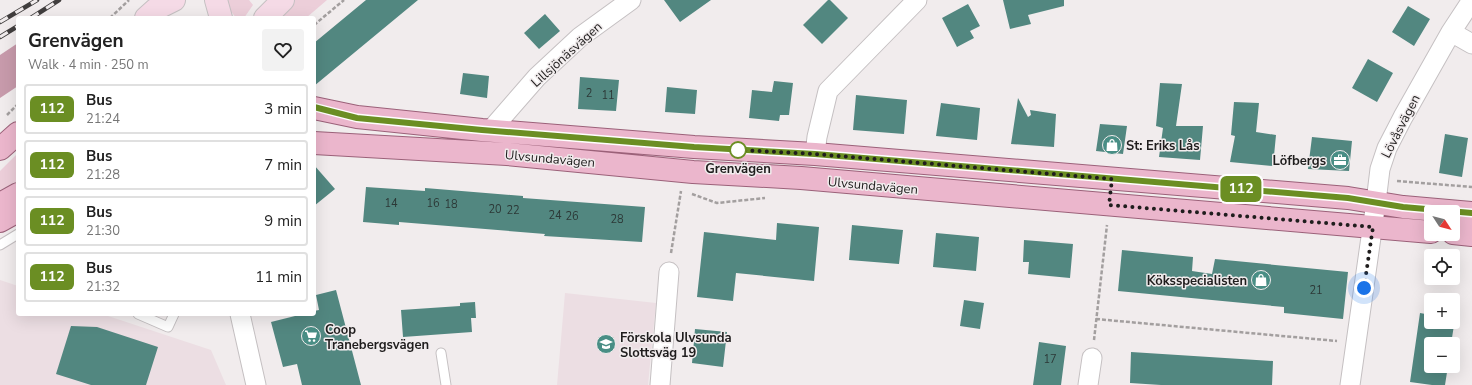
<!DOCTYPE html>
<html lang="en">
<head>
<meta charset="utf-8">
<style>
  :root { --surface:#fff; --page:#f2f2f2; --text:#222; --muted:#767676; --line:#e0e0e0 }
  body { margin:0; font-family:"Nunito Sans",sans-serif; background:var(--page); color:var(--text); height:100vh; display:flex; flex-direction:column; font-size:15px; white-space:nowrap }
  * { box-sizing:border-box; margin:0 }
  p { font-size:13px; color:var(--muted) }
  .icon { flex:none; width:22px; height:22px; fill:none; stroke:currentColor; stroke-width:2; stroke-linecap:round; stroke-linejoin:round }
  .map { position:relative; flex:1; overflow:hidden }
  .sheet { position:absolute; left:16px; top:16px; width:300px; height:300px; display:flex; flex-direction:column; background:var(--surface); border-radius:4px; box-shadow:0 4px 16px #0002 }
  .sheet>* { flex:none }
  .badge { padding:0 8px; border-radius:6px; font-size:14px; line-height:26px }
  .needle { width:26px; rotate:126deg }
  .tools { position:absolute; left:1424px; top:205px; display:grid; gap:8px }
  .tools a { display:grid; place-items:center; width:36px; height:36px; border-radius:4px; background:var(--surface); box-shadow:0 4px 16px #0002; font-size:20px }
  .you { position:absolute; width:20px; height:20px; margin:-10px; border:3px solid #fff; border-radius:50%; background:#1a73e8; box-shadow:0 0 0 6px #1a73e833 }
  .map>.badge { position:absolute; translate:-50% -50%; box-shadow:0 0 0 2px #fff }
  .round { display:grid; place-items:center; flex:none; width:42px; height:42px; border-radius:4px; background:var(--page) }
  .headline { display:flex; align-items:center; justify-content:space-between; height:68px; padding:0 12px }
  h1 { font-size:19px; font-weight:700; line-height:30px }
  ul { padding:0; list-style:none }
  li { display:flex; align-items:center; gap:12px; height:50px; margin:0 8px 6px; padding:0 4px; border:2px solid var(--line); border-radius:4px }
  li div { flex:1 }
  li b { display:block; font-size:15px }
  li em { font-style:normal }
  li .badge { min-width:44px; font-weight:700; text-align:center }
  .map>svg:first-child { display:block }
</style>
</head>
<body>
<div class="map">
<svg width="1472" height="385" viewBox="0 0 1472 385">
  <rect width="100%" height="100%" fill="#f1eced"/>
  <!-- built -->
  <path fill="#ecdee3" d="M 0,280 L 18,286 L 18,314 L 102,314 L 211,350 L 226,385 L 0,385 Z
    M 565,293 L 656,303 L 648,385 L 557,385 Z"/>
  <!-- green -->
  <path fill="#ecced9" d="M 224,0 L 249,0 L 253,5 L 244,18 L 236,18 L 230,10 Z
    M 293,0 L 327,0 L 306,18 L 285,18 L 280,12 Z
    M 18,153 L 18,181 L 0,190 L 0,171 Z"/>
  <!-- forest -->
  <path fill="#c79aab" d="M 18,43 L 18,86 L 0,98 L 0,55 Z"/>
  <!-- building -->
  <path fill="#528780" d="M 366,0 L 418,0 L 314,86 L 314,43 Z
    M 664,0 L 711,0 L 680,22 Z
    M 828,0 L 830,0 L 848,18 L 822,44 L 803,25 Z
    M 1003,0 L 1064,0 L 1064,6 L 1028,15 L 1031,24 L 1010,29 Z
    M 968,4 L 980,26 L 970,31 L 974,38 L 957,47 L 942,18 Z
    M 1408,6 L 1430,19 L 1414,46 L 1392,32 Z
    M 545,14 L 560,31 L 539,49 L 524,33 Z
    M 1368,59 L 1393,73 L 1377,102 L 1352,88 Z
    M 463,73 L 489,76 L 487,98 L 460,94 Z
    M 580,77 L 619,80 L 616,111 L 578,109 Z
    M 774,81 L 793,83 L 789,115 L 780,115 L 779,121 L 749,118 L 752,90 L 772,92 Z
    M 1160,83 L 1182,84 L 1176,126 L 1203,126 L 1200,160 L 1159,157 L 1163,128 L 1156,126 Z
    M 667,87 L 697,90 L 695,114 L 665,112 Z
    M 856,95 L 907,100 L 904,134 L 853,130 Z
    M 1018,98 L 1028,117 L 1031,115 L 1030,110 L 1056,114 L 1054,147 L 1011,144 Z
    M 1234,102 L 1259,103 L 1256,132 L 1276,135 L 1273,166 L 1230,162 L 1235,136 L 1231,135 Z
    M 941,103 L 980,108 L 977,140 L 936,136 Z
    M 1100,124 L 1127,126 L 1123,154 L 1096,151 Z
    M 1445,134 L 1468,138 L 1462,177 L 1439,173 Z
    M 1312,137 L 1352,141 L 1349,171 L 1308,169 Z
    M 314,165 L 335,189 L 314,206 Z
    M 366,187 L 425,191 L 425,188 L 523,196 L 523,198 L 645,207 L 642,242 L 544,236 L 545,234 L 399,222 L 399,225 L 363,222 Z
    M 777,223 L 819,227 L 814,281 L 736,273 L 733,301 L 697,297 L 704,232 L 776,240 Z
    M 852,225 L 903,230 L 899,264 L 849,260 Z
    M 936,233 L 979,237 L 976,271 L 933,267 Z
    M 1024,240 L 1073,244 L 1070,278 L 1028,274 L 1029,262 L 1023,262 Z
    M 1122,250 L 1193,257 L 1192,271 L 1212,274 L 1215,259 L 1348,272 L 1343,319 L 1284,313 L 1284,307 L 1118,291 Z
    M 336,290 L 361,385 L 302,385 L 297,364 L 283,367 L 271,322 L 303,314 L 314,314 L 314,311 L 319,310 L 316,295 Z
    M 964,300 L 984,303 L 980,329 L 960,326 Z
    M 475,302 L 476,318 L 471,318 L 472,332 L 403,337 L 401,310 L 460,306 L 460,303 Z
    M 1420,313 L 1431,315 L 1431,322 L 1453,322 L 1453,318 L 1455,319 L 1451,344 L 1431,344 L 1431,366 L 1448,366 L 1445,385 L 1432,385 L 1410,382 Z
    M 71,326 L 97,327 L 158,347 L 146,385 L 91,385 L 56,374 Z
    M 695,329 L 727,332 L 723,367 L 692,363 Z
    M 1039,342 L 1066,346 L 1061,385 L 1033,385 Z
    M 1131,352 L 1273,361 L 1272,385 L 1161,385 L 1130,383 Z"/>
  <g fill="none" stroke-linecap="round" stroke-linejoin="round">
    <defs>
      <path id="lane" d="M 0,245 L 18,234
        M 138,314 L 168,327 L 174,314
        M 441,353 L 446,385"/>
      <path id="street" d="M 1451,32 L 1472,44
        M 490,131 L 537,77 L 580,37 L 631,0
        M 815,154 L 817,137 L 828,91 L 917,0
        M 240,314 L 256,385
        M 660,385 L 669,272
        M 1088,385 L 1092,358
        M 1350,385 L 1376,202 L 1380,169 L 1387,148 L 1403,117 L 1451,32 L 1472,0"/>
      <path id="secondary" d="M 216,0 L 221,18
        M 146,18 L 156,9 L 174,0
        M 265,18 L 283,0"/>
      <path id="primary" d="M 314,108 L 357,117 L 482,130 L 694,147 L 815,154 L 1348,198 L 1403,207 L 1472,213
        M 314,143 L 507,154 L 693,172 L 801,178 L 1431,232
        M 0,149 L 18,133
        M 0,204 L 18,194
        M 0,221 L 18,211
        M 1453,233 L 1472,235"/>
    </defs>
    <!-- lane casing -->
    <use href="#lane" stroke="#c5c0c2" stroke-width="11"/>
    <!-- street casing -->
    <use href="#street" stroke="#c5c0c2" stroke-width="21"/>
    <!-- secondary casing -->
    <use href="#secondary" stroke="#c5c0c2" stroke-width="24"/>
    <!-- primary casing -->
    <use href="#primary" stroke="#9b6179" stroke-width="24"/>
    <!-- path -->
    <path stroke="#a39f9f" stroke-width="2.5" stroke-dasharray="4 2" stroke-linecap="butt" d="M 110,18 L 129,0
      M 314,25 L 344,0
      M 7,115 L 18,104
      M 1397,181 L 1472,187
      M 692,194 L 717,203 L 765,198
      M 671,253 L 681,191
      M 1437,253 L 1448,254
      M 1096,319 L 1337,341
      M 1094,340 L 1107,225"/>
    <!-- lane -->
    <use href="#lane" stroke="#fff" stroke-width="9"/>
    <!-- street -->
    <use href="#street" stroke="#fff" stroke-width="19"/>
    <!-- secondary -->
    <use href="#secondary" stroke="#f5dae6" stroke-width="22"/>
    <!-- primary -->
    <use href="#primary" stroke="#ebb6cc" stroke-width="22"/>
    <defs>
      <path id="rail" d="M 31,18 L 59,0
        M 0,22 L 37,0
        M 0,37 L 18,26"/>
    </defs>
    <!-- rail casing -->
    <use href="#rail" stroke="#413e3e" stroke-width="4.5"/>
    <!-- rail -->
    <use href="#rail" stroke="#f1eced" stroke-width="3" stroke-dasharray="9" stroke-linecap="butt"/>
  </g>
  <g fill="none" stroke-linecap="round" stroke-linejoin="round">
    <defs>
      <path id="line" d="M 314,107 L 357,118 L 482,130 L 694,147 L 815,154 L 1348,198 L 1403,207 L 1472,213"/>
    </defs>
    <!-- line casing -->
    <use href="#line" stroke="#fff" stroke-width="9"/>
    <!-- line -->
    <use href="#line" stroke="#6b8e23" stroke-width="6"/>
    <!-- walk -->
    <path stroke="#1f1d1d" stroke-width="4" stroke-dasharray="0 7.2" d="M 738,150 L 815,154 L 1112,179 L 1109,205 L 1373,227 L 1364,288"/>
  </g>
  <!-- icons -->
  <defs>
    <symbol id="shop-disc" viewBox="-11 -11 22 22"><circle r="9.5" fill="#498e85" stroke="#f1eced"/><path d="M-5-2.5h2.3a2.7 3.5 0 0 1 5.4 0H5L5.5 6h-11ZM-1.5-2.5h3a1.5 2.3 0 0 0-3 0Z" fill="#fff"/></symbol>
    <symbol id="office-disc" viewBox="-11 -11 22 22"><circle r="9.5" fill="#498e85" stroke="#f1eced"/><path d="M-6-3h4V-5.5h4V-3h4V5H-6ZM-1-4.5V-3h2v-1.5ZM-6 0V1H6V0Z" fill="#fff"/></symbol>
    <symbol id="supermarket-disc" viewBox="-11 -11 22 22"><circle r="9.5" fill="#498e85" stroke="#f1eced"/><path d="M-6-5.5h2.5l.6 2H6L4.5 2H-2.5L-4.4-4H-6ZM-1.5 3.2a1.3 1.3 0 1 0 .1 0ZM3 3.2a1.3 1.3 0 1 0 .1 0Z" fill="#fff"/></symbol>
    <symbol id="school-disc" viewBox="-11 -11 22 22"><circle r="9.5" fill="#498e85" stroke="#f1eced"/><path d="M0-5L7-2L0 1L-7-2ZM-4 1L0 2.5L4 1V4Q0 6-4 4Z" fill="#fff"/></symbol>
  </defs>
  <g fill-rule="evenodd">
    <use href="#shop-disc" x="1101" y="134" width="22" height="22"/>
    <use href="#office-disc" x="1329" y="149" width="22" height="22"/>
    <use href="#shop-disc" x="1250" y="269" width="22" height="22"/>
    <use href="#supermarket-disc" x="300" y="325" width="22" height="22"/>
    <use href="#school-disc" x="595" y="333" width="22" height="22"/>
  </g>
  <!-- markers -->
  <circle fill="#fff" stroke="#6b8e23" stroke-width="2" cx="738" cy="150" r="8"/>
  <g text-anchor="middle" stroke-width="3" stroke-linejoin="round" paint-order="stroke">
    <!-- number labels -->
    <g font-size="11" fill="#2c3836">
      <text x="589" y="97">2</text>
      <text x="608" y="99">11</text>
      <text x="391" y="207">14</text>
      <text x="433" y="207">16</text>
      <text x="451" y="208">18</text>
      <text x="495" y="213">20</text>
      <text x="513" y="214">22</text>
      <text x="555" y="219">24</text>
      <text x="572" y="220">26</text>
      <text x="617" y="223">28</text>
      <text x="1316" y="294">21</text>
      <text x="1050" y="363">17</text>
    </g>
    <!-- street labels -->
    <g font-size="13" fill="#1f1d1d" stroke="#f1eced">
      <text transform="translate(566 54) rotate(-42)" y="5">Lillsjönäsvägen</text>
      <text transform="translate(1400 126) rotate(-63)" y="5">Lövåsvägen</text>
      <text transform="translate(550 158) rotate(5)" y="5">Ulvsundavägen</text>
      <text transform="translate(873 185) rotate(5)" y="5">Ulvsundavägen</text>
    </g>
    <!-- poi labels -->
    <g font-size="13" font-weight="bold" fill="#1f1d1d" stroke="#f1eced" text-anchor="start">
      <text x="1126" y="150">St: Eriks Lås</text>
      <text x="1326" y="165" text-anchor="end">Löfbergs</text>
      <text x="1247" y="285" text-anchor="end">Köksspecialisten</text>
      <text x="325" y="334">Coop<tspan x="325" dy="15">Tranebergsvägen</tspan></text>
      <text x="620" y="342">Förskola Ulvsunda<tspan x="620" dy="15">Slottsväg 19</tspan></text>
    </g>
    <!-- stop labels -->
    <g font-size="13" font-weight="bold" fill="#1f1d1d" stroke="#f1eced">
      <text x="738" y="173">Grenvägen</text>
    </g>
  </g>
</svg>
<div class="tools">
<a><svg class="needle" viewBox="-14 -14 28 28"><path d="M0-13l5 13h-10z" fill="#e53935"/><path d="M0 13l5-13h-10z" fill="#767676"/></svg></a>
<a><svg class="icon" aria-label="locate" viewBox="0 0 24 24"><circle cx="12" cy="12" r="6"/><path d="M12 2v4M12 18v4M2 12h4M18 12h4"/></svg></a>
<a>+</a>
<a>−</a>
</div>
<div class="you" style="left:1364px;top:288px"></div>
<b class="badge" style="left:1241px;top:189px;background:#6b8e23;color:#fff">112</b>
<section class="sheet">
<div class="headline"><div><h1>Grenvägen</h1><p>Walk · 4 min · 250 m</p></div><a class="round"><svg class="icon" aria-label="heart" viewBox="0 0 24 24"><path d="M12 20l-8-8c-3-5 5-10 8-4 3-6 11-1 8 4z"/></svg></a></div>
<ul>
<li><span class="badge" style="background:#6b8e23;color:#fff">112</span><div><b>Bus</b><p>21:24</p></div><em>3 min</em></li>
<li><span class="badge" style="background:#6b8e23;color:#fff">112</span><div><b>Bus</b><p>21:28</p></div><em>7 min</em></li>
<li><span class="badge" style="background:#6b8e23;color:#fff">112</span><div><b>Bus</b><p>21:30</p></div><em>9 min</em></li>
<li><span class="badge" style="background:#6b8e23;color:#fff">112</span><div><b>Bus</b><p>21:32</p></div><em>11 min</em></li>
</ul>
</section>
</div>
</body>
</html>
